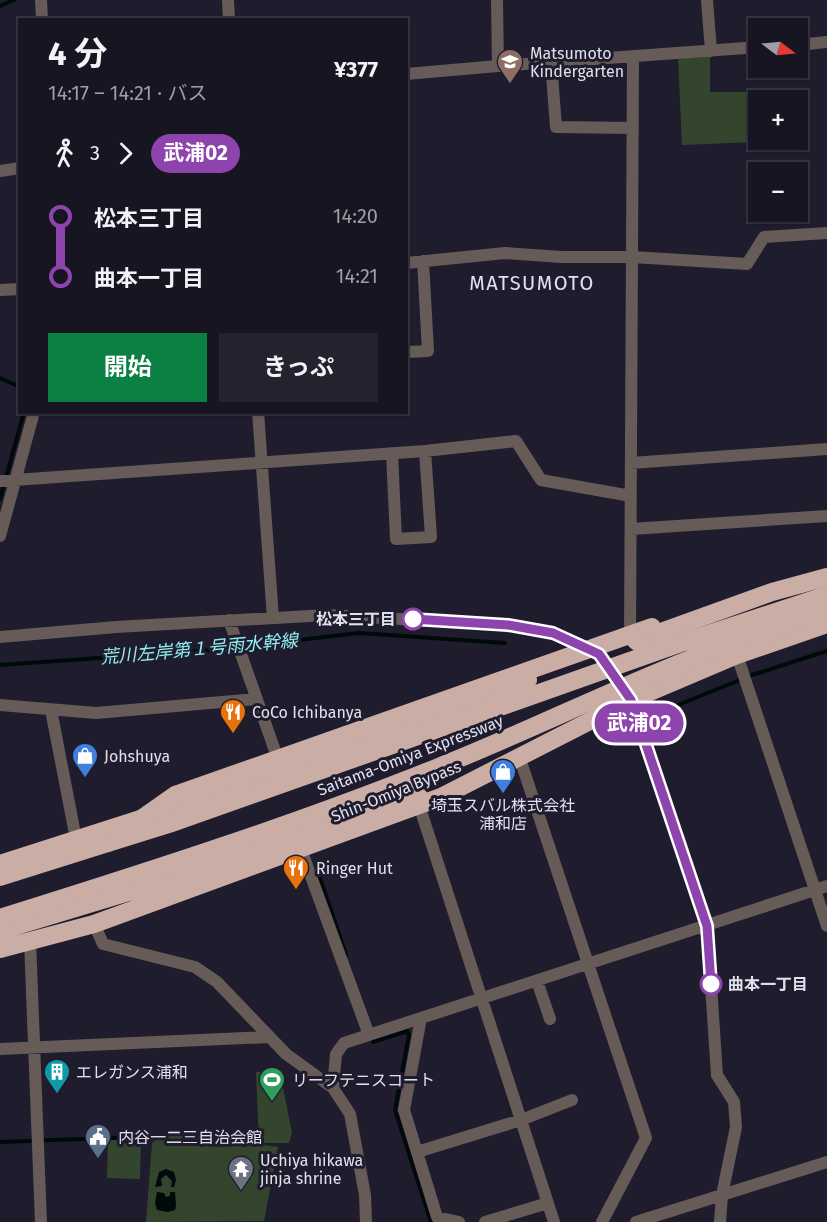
<!DOCTYPE html>
<html lang="ja">
<head>
<meta charset="utf-8">
<style>
  :root { --surface:#171522; --page:#24222f; --text:#f1f3f6; --muted:#9e9fa5; --line:#363440; --accent:#0b8043 }
  body { margin:0; font-family:"Fira Sans","Noto Sans JP",sans-serif; background:var(--page); color:var(--text); height:100vh; display:flex; flex-direction:column; font-size:22px; white-space:nowrap }
  * { box-sizing:border-box; margin:0 }
  p { font-size:20px; color:var(--muted) }
  .icon { flex:none; width:33px; height:33px; fill:none; stroke:currentColor; stroke-width:2; stroke-linecap:round; stroke-linejoin:round }
  .map { position:relative; flex:1; overflow:hidden }
  .panel { position:absolute; left:18px; top:18px; width:390px; height:396px; display:flex; flex-direction:column; background:var(--surface); border-radius:0px; box-shadow:0 2px 4px #0004,0 0 0 2px var(--line) }
  .panel>* { flex:none }
  .badge { padding:0 12px; border-radius:20px; font-size:21px; line-height:39px }
  .needle { width:39px; rotate:106deg }
  .buttons { position:absolute; left:748px; top:18px; display:grid; gap:12px }
  .buttons a { display:grid; place-items:center; width:60px; height:60px; border-radius:0px; background:var(--surface); box-shadow:0 2px 4px #0004,0 0 0 2px var(--line); font-size:30px }
  .map>.badge { position:absolute; translate:-50% -50%; box-shadow:0 0 0 3px #fff }
  .legs { display:flex; align-items:center; gap:9px; height:66px; padding:0 30px; font-size:20px }
  .legs p { margin-inline-start:auto }
  .overview { display:flex; align-items:center; justify-content:space-between; height:102px; padding:0 30px }
  h1 { font-size:33px; font-weight:700; line-height:45px }
  .cta { display:flex; gap:12px; margin-top:auto; padding:12px 30px }
  .cta a { flex:1; height:69px; border-radius:0px; background:var(--accent); color:#fff; font-size:24px; font-weight:700; line-height:69px; text-align:center }
  .cta a+a { background:var(--page); color:var(--text) }
  ul { padding:0 30px; list-style:none }
  li { display:flex; align-items:center; gap:21px; height:60px; font-size:22px }
  li i { display:grid; place-items:center; width:9px; height:100%; margin:0 8px; background:currentColor }
  li i::after { content:''; width:15px; height:15px; margin:-8px; border:4px solid; border-radius:50%; background:var(--surface) }
  li p { margin-inline-start:auto }
  li:first-child i { background:linear-gradient(#0000 50%,currentColor 0) }
  li:last-child i { background:linear-gradient(currentColor 50%,#0000 0) }
  .map>svg:first-child { display:block }
</style>
</head>
<body>
<div class="map">
<svg width="827" height="1222" viewBox="0 0 827 1222">
  <rect width="100%" height="100%" fill="#1f1c2e"/>
  <!-- green -->
  <path fill="#34452e" d="M 710,55 L 710,92 L 752,92 L 755,142 L 682,145 L 678,57 Z
    M 256,1072 L 280,1072 L 292,1133 L 289,1143 L 259,1143 Z
    M 168,1131 L 278,1147 L 264,1221 L 146,1222 L 152,1143 Z
    M 108,1140 L 141,1140 L 140,1179 L 107,1178 Z"/>
  <!-- water -->
  <path fill="#000a0a" d="M 166,1169 L 174,1172 L 176,1180 L 174,1187 L 171,1187 L 172,1181 L 166,1175 L 161,1179 L 162,1186 L 155,1187 L 159,1172 Z
    M 157,1192 L 164,1193 L 166,1197 L 170,1196 L 170,1192 L 175,1192 L 176,1206 L 175,1210 L 168,1212 L 157,1210 L 155,1203 Z"/>
  <g fill="none" stroke-linecap="round" stroke-linejoin="round">
    <!-- stream -->
    <path stroke="#000a0a" stroke-width="4" d="M 0,6 L 14,0
      M 0,378 L 20,387
      M 0,499 L 24,412
      M 0,665 L 213,650 L 359,633 L 505,643
      M 651,716 L 752,675 L 827,651
      M 318,872 L 346,955
      M 372,1036 L 373,1042 L 407,1031 L 409,1035 L 395,1110 L 431,1222
      M 0,1142 L 162,1136"/>
    <!-- minor -->
    <path stroke="#665b57" stroke-width="12" d="M 41,0 L 42,20
      M 228,0 L 229,20
      M 497,0 L 498,66
      M 707,0 L 711,51
      M 798,45 L 827,42
      M 551,62 L 556,127 L 633,128
      M 406,74 L 498,66 L 759,47
      M 0,171 L 20,168
      M 406,263 L 505,253 L 561,257 L 632,257 L 747,264 L 764,237 L 827,233
      M 0,290 L 20,289
      M 406,352 L 428,351 L 423,261
      M 258,412 L 273,618
      M 392,453 L 396,539 L 431,537 L 425,451
      M 631,463 L 827,449
      M 0,481 L 425,451 L 516,441 L 541,480 L 631,496
      M 631,529 L 827,516
      M 0,536 L 34,412
      M 229,620 L 280,765
      M 0,637 L 116,627 L 327,615 L 508,625 L 553,633 L 599,654 L 631,700 L 707,926 L 717,1075 L 734,1102 L 736,1127 L 722,1195 L 720,1222
      M 630,640 L 633,56
      M 737,655 L 827,926
      M 0,705 L 96,713 L 257,699
      M 51,710 L 76,839
      M 520,759 L 646,1138 L 602,1222
      M 419,805 L 554,1222
      M 301,849 L 369,1035
      M 94,924 L 103,944 L 195,967 L 217,982 L 286,1054 L 333,1088 L 350,1114 L 365,1195 L 366,1222
      M 30,941 L 41,1222
      M 537,981 L 550,1019
      M 421,1018 L 404,1110 L 437,1217 L 459,1222
      M 0,1049 L 269,1037
      M 333,1088 L 336,1054 L 344,1043 L 827,886
      M 417,1152 L 521,1120 L 572,1100
      M 485,1222 L 548,1203
      M 636,1222 L 827,1162"/>
    <!-- highway -->
    <path stroke="#caaea6" stroke-width="18" d="M 636,641 L 772,592 L 827,577
      M 0,864 L 165,811 L 528,680
      M 0,877 L 108,843
      M 0,931 L 172,879 L 415,794 L 418,794
      M 0,949 L 94,924 L 441,797 L 631,700 L 737,655 L 827,624"/>
    <!-- highway-bridge -->
    <path stroke="#caaea6" stroke-width="18" d="M 121,833 L 175,795 L 652,627
      M 108,843 L 169,824 L 678,644 L 827,595
      M 0,918 C 147,872 294,825 436,768 C 522,734 604,693 690,659 C 735,641 781,626 827,612"/>
  </g>
  <g fill="none" stroke-linecap="round" stroke-linejoin="round">
    <defs>
      <path id="line-1" d="M 413,619 L 508,625 L 553,633 L 599,654 L 631,700 L 707,926 L 711,984"/>
    </defs>
    <!-- line-1 casing -->
    <use href="#line-1" stroke="#fff" stroke-width="14"/>
    <!-- line-1 -->
    <use href="#line-1" stroke="#8e44ad" stroke-width="9"/>
  </g>
  <!-- icons -->
  <defs>
    <symbol id="school-pin" viewBox="-11 -11 22 30"><path d="M0 17L-7.5 6A9.5 9.5 0 1 1 7.5 6Z" fill="#8d6e63" stroke="#1f1c2e"/><path d="M0-5L7-2L0 1L-7-2ZM-4 1L0 2.5L4 1V4Q0 6-4 4Z" fill="#fff"/></symbol>
    <symbol id="restaurant-pin" viewBox="-11 -11 22 30"><path d="M0 17L-7.5 6A9.5 9.5 0 1 1 7.5 6Z" fill="#e8710a" stroke="#1f1c2e"/><path d="M-5-6h1v4h1v-4h1v4h1v-4h1v5L-1.5 .5V6h-2V.5L-5-1ZM5-6V6H3V1.5H1.5Q1.5-4 5-6Z" fill="#fff"/></symbol>
    <symbol id="shop-pin" viewBox="-11 -11 22 30"><path d="M0 17L-7.5 6A9.5 9.5 0 1 1 7.5 6Z" fill="#3f7fe0" stroke="#1f1c2e"/><path d="M-5-2.5h2.3a2.7 3.5 0 0 1 5.4 0H5L5.5 6h-11ZM-1.5-2.5h3a1.5 2.3 0 0 0-3 0Z" fill="#fff"/></symbol>
    <symbol id="building-pin" viewBox="-11 -11 22 30"><path d="M0 17L-7.5 6A9.5 9.5 0 1 1 7.5 6Z" fill="#0f9aa8" stroke="#1f1c2e"/><path d="M-4-6H4V6H1V3H-1V6H-4ZM-2.5-4.3h1.7v1.8h-1.7ZM.8-4.3h1.7v1.8H.8ZM-2.5-1h1.7V.8h-1.7ZM.8-1h1.7V.8H.8Z" fill="#fff"/></symbol>
    <symbol id="stadium-pin" viewBox="-11 -11 22 30"><path d="M0 17L-7.5 6A9.5 9.5 0 1 1 7.5 6Z" fill="#2e9e5b" stroke="#1f1c2e"/><path d="M0-5a6.5 5 0 1 0 0 10a6.5 5 0 1 0 0-10ZM-3.5-1.8h7v3.6h-7Z" fill="#fff"/></symbol>
    <symbol id="civic-pin" viewBox="-11 -11 22 30"><path d="M0 17L-7.5 6A9.5 9.5 0 1 1 7.5 6Z" fill="#5c6f8a" stroke="#1f1c2e"/><path d="M-.6-6.5H3V-4.5H.6V-3L4-1V1h2V6H-6V1h2V-1L-.6-3ZM-1.2 2.5V6h2.4V2.5Z" fill="#fff"/></symbol>
    <symbol id="temple-pin" viewBox="-11 -11 22 30"><path d="M0 17L-7.5 6A9.5 9.5 0 1 1 7.5 6Z" fill="#6b7280" stroke="#1f1c2e"/><path d="M0-6L5-2H3V0L6.5 2.5H4V6H1.5V3h-3V6H-4V2.5H-6.5L-3 0V-2H-5Z" fill="#fff"/></symbol>
  </defs>
  <g fill-rule="evenodd">
    <use href="#school-pin" x="495" y="47" width="30" height="40"/>
    <use href="#restaurant-pin" x="218" y="697" width="30" height="40"/>
    <use href="#shop-pin" x="70" y="741" width="30" height="40"/>
    <use href="#shop-pin" x="488" y="757" width="30" height="40"/>
    <use href="#restaurant-pin" x="281" y="853" width="30" height="40"/>
    <use href="#building-pin" x="42" y="1057" width="30" height="40"/>
    <use href="#stadium-pin" x="257" y="1065" width="30" height="40"/>
    <use href="#civic-pin" x="83" y="1122" width="30" height="40"/>
    <use href="#temple-pin" x="226" y="1154" width="30" height="40"/>
  </g>
  <!-- markers -->
  <g fill="#fff" stroke="#8e44ad" stroke-width="3">
    <circle cx="413" cy="619" r="10"/>
    <circle cx="711" cy="984" r="10"/>
  </g>
  <g text-anchor="middle" stroke-width="6" stroke-linejoin="round" paint-order="stroke">
    <!-- poi labels -->
    <g font-size="16" fill="#e1e0ed" stroke="#1f1c2e" text-anchor="start">
      <text x="530" y="59">Matsumoto<tspan x="530" dy="18">Kindergarten</tspan></text>
      <text x="252" y="718">CoCo Ichibanya</text>
      <text x="104" y="762">Johshuya</text>
      <text x="503" y="811" text-anchor="middle">埼玉スバル株式会社<tspan x="503" dy="18">浦和店</tspan></text>
      <text x="316" y="874">Ringer Hut</text>
      <text x="76" y="1078">エレガンス浦和</text>
      <text x="292" y="1086">リーフテニスコート</text>
      <text x="118" y="1143">内谷一二三自治会館</text>
      <text x="260" y="1166">Uchiya hikawa<tspan x="260" dy="18">jinja shrine</tspan></text>
    </g>
    <!-- stop labels -->
    <g font-size="16" font-weight="bold" fill="#e1e0ed" stroke="#1f1c2e" text-anchor="end">
      <text x="396" y="625">松本三丁目</text>
      <text x="728" y="990" text-anchor="start">曲本一丁目</text>
    </g>
    <!-- street labels -->
    <g font-size="16" fill="#e1e0ed" stroke="#1f1c2e">
      <text transform="translate(410 755) rotate(-21)" y="6">Saitama-Omiya Expressway</text>
      <text transform="translate(396 791) rotate(-22)" y="6">Shin-Omiya Bypass</text>
    </g>
    <!-- water labels -->
    <g font-size="18" font-style="italic" fill="#92edf0" stroke="#1f1c2e">
      <text transform="translate(199 649) rotate(-5)" y="6">荒川左岸第１号雨水幹線</text>
    </g>
    <!-- quarter labels -->
    <g font-size="20" letter-spacing="1.5" fill="#e1e0ed" stroke="#1f1c2e">
      <text x="532" y="290">MATSUMOTO</text>
    </g>
  </g>
</svg>
<div class="buttons">
<a><svg class="needle" viewBox="-14 -14 28 28"><path d="M0-13l5 13h-10z" fill="#e53935"/><path d="M0 13l5-13h-10z" fill="#9e9fa5"/></svg></a>
<a>+</a>
<a>−</a>
</div>
<b class="badge" style="left:639px;top:723px;background:#8e44ad;color:#fff">武浦02</b>
<section class="panel">
<div class="overview"><div><h1>4 分</h1><p>14:17 – 14:21 · バス</p></div><b>¥377</b></div>
<div class="legs"><svg class="icon" aria-label="walk" viewBox="0 0 24 24"><circle cx="13" cy="4" r="2"/><path d="M13 8l-2 6 4 7M11 14l-3 7M7 12l3-4h3l4 4"/></svg>3<svg class="icon" aria-label="forward" viewBox="0 0 24 24"><path d="M9 5l7 7-7 7"/></svg><b class="badge" style="background:#8e44ad;color:#fff">武浦02</b></div>
<ul>
<li><i style="color:#8e44ad"></i><b>松本三丁目</b><p>14:20</p></li>
<li><i style="color:#8e44ad"></i><b>曲本一丁目</b><p>14:21</p></li>
</ul>
<div class="cta"><a>開始</a><a>きっぷ</a></div>
</section>
</div>
</body>
</html>
